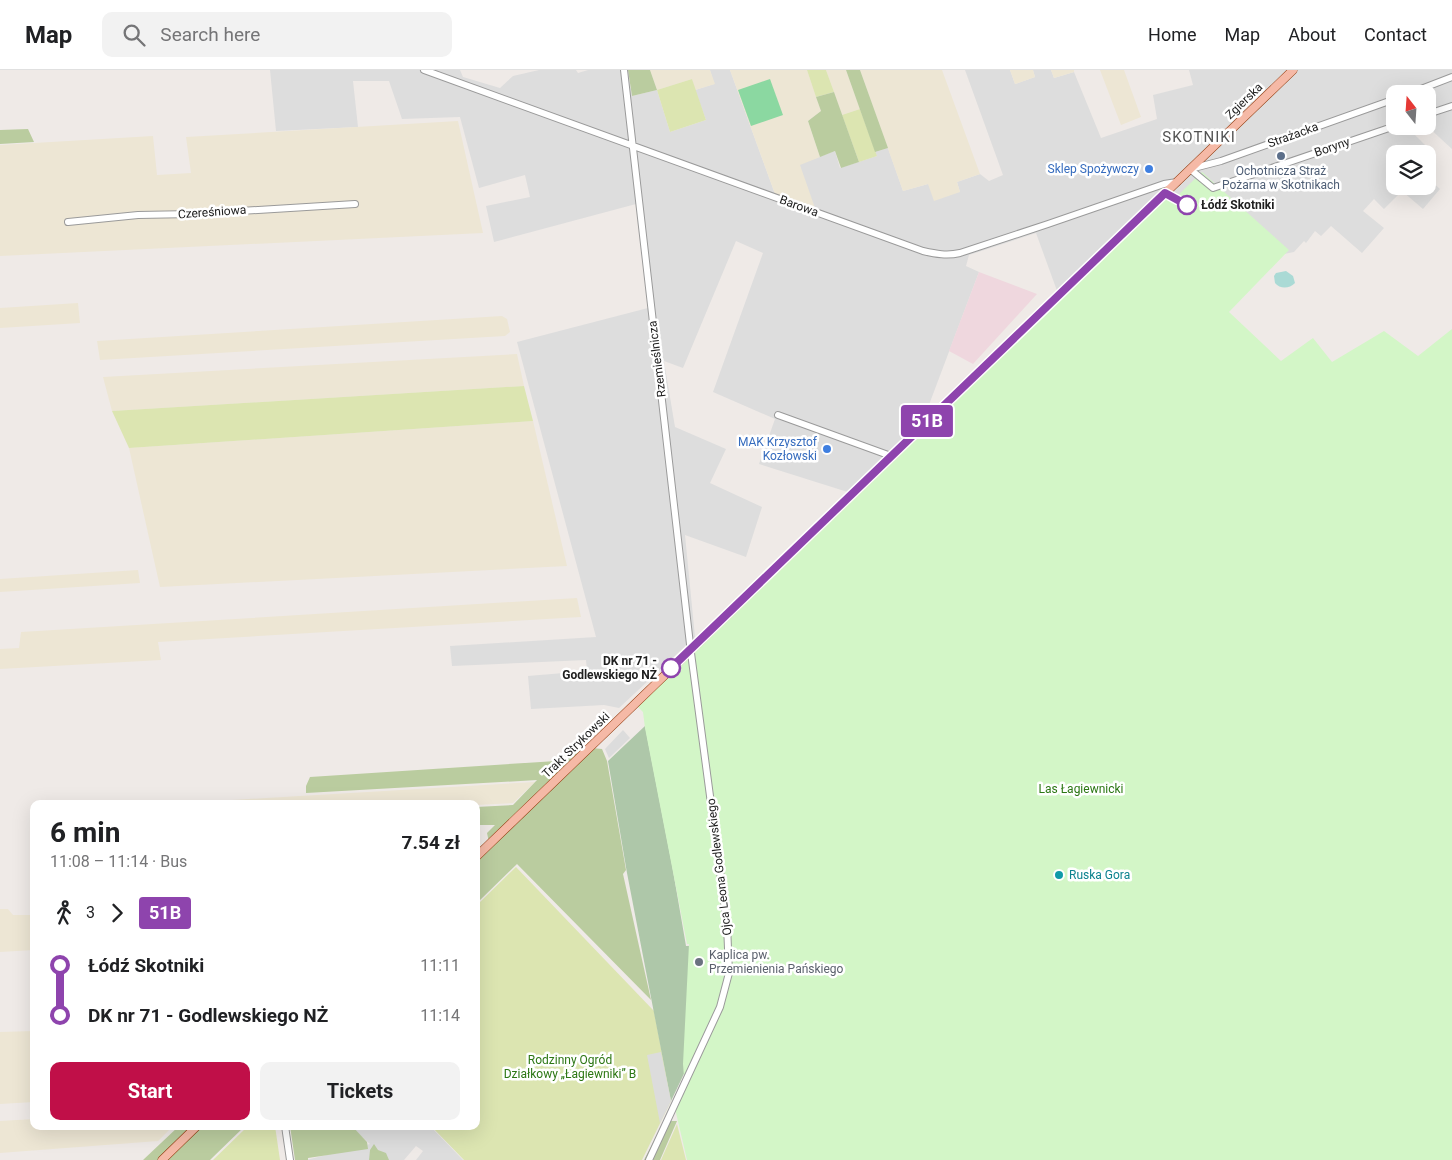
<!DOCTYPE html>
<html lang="en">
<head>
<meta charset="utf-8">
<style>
  :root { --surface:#fff; --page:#f2f2f2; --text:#202124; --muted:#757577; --line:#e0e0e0; --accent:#c00f48 }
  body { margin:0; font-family:Roboto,sans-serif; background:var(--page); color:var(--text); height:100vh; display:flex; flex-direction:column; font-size:19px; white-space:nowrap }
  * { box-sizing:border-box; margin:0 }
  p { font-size:16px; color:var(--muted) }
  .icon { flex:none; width:28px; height:28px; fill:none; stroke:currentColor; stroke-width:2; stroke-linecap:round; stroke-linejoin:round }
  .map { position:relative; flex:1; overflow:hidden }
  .sheet { position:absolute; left:30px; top:730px; width:450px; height:330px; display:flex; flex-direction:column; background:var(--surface); border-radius:10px; box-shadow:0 5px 20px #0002 }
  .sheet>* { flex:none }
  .badge { padding:0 10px; border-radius:4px; font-size:18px; line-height:32px }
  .needle { width:32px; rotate:343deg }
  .controls { position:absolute; left:1386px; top:15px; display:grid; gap:10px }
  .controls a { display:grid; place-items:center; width:50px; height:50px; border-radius:10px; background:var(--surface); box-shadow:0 5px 20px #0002; font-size:25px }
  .map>.badge { position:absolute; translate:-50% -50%; box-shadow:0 0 0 2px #fff }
  .legs { display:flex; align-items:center; gap:8px; height:55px; padding:0 20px; font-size:16px }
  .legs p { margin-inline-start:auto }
  .head { display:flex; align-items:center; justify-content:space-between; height:85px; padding:0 20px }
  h1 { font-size:28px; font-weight:700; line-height:38px }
  .cta { display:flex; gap:10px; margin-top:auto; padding:10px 20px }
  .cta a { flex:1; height:58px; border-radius:10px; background:var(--accent); color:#fff; font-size:20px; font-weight:700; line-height:58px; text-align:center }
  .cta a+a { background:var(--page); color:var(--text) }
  ul { padding:0 20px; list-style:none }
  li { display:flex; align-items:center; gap:18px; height:50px; font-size:19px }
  li i { display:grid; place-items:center; width:8px; height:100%; margin:0 6px; background:currentColor }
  li i::after { content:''; width:12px; height:12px; margin:-6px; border:4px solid; border-radius:50%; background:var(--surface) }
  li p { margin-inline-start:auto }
  li:first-child i { background:linear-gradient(#0000 50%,currentColor 0) }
  li:last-child i { background:linear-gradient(currentColor 50%,#0000 0) }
  header { display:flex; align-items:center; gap:30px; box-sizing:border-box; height:70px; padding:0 25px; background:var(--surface); border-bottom:1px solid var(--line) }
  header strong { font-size:24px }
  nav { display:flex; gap:28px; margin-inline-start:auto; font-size:18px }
  .search { width:350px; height:45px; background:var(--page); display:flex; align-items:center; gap:12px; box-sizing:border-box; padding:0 18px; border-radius:10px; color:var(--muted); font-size:19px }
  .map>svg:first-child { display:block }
</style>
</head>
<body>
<header>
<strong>Map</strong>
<div class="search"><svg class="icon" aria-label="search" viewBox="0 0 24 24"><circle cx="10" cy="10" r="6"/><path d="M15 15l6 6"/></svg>Search here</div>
<nav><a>Home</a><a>Map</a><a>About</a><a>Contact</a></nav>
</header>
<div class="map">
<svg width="1452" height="1090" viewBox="0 0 1452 1090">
  <rect width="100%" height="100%" fill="#efeae7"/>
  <!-- residential -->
  <path fill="#ddd" d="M 270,0 L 460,0 L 463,7 L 500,18 L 513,6 L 539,0 L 576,0 L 578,3 L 588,0 L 628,0 L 632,26 L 657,20 L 670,62 L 706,50 L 695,20 L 714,14 L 710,0 L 730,0 L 775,124 L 800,94 L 835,81 L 840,98 L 877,86 L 875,82 L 888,78 L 903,121 L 928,114 L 960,122 L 957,112 L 980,104 L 989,111 L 1003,105 L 965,0 L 1010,0 L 1015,14 L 1035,7 L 1033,0 L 1051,0 L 1054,8 L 1074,2 L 1101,68 L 1157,49 L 1153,25 L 1193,15 L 1189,0 L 1452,0 L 1452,79 L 1427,56 L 1428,24 L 1395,24 L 1395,56 L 1406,56 L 1428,78 L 1423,84 L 1395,84 L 1395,116 L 1428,116 L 1428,108 L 1440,119 L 1423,139 L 1402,121 L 1384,139 L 1374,129 L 1363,141 L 1384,158 L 1362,183 L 1331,156 L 1321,166 L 1315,161 L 1306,173 L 1304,171 L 1294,182 L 1060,229 L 1036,163 L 969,185 L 966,196 L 979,202 L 918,364 L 854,424 L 759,394 L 775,349 L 713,322 L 763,183 L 736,171 L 683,298 L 664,291 L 675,357 L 726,379 L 710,413 L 762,437 L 746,487 L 685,465 L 695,567 L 619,638 L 604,635 L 531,639 L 528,606 L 587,601 L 586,590 L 452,596 L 450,576 L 596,567 L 517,272 L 648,238 L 636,134 L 494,172 L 486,136 L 530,127 L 525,105 L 479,118 L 460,47 L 402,49 L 389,11 L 353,11 L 358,57 L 276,61 Z
    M 350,1056 L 430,1056 L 463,1090 L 416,1090 L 423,1081 L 416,1076 L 404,1090 L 306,1090 L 370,1074 Z"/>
  <!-- commercial -->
  <path fill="#efd7de" d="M 979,202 L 1037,224 L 973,294 L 949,281 Z"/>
  <!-- farmland -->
  <path fill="#ede6d4" d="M 650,0 L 710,0 L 715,14 L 695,20 L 692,9 L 657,20 Z
    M 730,0 L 807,0 L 821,41 L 808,51 L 820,87 L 800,95 L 815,138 L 775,124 Z
    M 826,0 L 846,0 L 860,39 L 842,45 Z
    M 860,0 L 942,0 L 980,104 L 957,112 L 960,122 L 934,131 L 928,114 L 903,121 Z
    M 1010,0 L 1033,0 L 1035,7 L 1015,14 Z
    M 1051,0 L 1074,0 L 1074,2 L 1054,8 Z
    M 1100,0 L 1124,0 L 1141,47 L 1121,55 Z
    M 458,51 L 483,163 L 0,186 L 0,75 L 153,66 L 157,105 L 191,103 L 186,67 Z
    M 78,233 L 80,253 L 0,258 L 0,238 Z
    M 502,246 L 507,249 L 510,262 L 505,266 L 100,290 L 97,271 Z
    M 517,284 L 524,316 L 112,341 L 103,307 Z
    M 533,351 L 567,496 L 160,517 L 129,378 Z
    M 138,500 L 140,513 L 0,522 L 0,509 Z
    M 577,528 L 581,547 L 158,572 L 161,590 L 0,599 L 0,579 L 19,578 L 21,562 Z
    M 535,712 L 513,733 L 476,735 L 476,734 L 217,734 L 216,731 Z
    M 0,839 L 8,839 L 13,845 L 34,845 L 34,880 L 0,882 Z
    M 34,961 L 34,1032 L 0,1034 L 0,962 Z
    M 34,1049 L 34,1056 L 173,1056 L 158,1071 L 0,1083 L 0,1051 Z"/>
  <!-- grass -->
  <path fill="#dce5b1" d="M 807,0 L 826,0 L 834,22 L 816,27 Z
    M 692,9 L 706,50 L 670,62 L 657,20 Z
    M 860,39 L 877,86 L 859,92 L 842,45 Z
    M 524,316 L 533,351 L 129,378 L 112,341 Z
    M 516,797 L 654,941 L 671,1031 L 642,1090 L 464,1090 L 431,1056 L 476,1056 L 476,836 Z
    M 677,1054 L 686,1090 L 661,1090 Z
    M 248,1056 L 275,1056 L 280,1090 L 213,1090 Z"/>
  <!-- forest -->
  <path fill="#bacc9f" d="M 628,0 L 650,0 L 657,20 L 632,26 Z
    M 846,0 L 860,0 L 888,78 L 875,82 Z
    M 834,22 L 859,92 L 841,98 L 835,81 L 820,87 L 808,51 L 821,41 L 816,27 Z
    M 28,59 L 34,72 L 0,74 L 0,60 Z
    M 572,676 L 602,679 L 607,691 L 626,800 L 623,804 L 651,930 L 517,794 L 476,834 L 476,776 L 477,778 L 490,777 L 487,763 L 495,755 L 476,755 L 476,737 L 513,735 L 537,710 L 306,723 L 306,716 L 310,707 L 556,691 Z
    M 664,1051 L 677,1051 L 660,1090 L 644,1090 Z
    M 179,1056 L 245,1056 L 210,1090 L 143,1090 Z
    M 290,1056 L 352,1056 L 367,1072 L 368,1079 L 308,1088 L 308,1090 L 295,1090 Z
    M 374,1074 L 378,1080 L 386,1083 L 389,1090 L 369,1090 L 370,1080 Z"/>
  <!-- cemetery -->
  <path fill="#aec7a9" d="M 645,656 L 672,795 L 686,876 L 723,875 L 700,970 L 671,1031 L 627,803 L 608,691 Z"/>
  <!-- park -->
  <path fill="#d3f6c7" d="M 1202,102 L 1289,180 L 1229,242 L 1281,291 L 1313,268 L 1332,292 L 1384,261 L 1418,286 L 1452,259 L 1452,1090 L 687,1090 L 673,1030 L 684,1007 L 683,994 L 689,874 L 687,874 L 645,658 L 643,642 L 637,636 L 1163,128 L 1171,132 Z"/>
  <!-- pitch -->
  <path fill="#8bd8a1" d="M 770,9 L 783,45 L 751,56 L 738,20 Z"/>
  <!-- parking -->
  <path fill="#dcdcdc" d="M 623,660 L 630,668 L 609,688 L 605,679 Z
    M 661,982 L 671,1031 L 660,1053 L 647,985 Z"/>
  <!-- water -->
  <path fill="#aadad5" d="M 1286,201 L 1293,206 L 1295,213 C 1289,219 1280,219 1275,213 L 1274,206 L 1276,203 Z"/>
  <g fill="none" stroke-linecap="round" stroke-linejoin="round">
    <defs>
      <path id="minor" d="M 424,0 L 923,181 C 936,184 947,186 960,183 L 1048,154 L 1164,114 L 1177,112
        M 624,0 L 691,583 L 727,854 L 729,903 L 720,937 L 649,1090
        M 1408,24 L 1452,7
        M 1428,44 L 1452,36
        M 1190,99 L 1213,118 L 1395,56
        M 1190,99 L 1221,91 L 1395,29
        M 68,152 L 138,145 L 193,144 L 355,134
        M 778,345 L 891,386
        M 285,1056 L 290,1090"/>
      <path id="major" d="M 476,787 L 1293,0
        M 162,1090 L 197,1056"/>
    </defs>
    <!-- minor casing -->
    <use href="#minor" stroke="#9a9a9a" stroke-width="8"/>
    <!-- major casing -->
    <use href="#major" stroke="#90390b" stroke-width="9"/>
    <!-- minor -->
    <use href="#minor" stroke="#fff" stroke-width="6"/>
    <!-- major -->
    <use href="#major" stroke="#f5b9a6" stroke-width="8"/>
  </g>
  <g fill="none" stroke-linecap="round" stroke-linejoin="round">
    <defs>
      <path id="line-1" d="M 671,598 L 1165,123 L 1187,135"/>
    </defs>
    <!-- line-1 casing -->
    <use href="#line-1" stroke="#fff" stroke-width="11"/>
    <!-- line-1 -->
    <use href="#line-1" stroke="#8e44ad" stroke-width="8"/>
  </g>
  <!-- markers -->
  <circle fill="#5c6f8a" stroke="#fff" stroke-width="2" cx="1281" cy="86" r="5"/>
  <g fill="#3f7fe0" stroke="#fff" stroke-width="2">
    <circle cx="1149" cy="99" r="5"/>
    <circle cx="827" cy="379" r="5"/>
  </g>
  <g fill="#fff" stroke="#8e44ad" stroke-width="2.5">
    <circle cx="1187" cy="135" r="9"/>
    <circle cx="671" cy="598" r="9"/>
  </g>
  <circle fill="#0f9aa8" stroke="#fff" stroke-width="2" cx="1059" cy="805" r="5"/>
  <circle fill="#6b7280" stroke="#fff" stroke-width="2" cx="699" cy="892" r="5"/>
  <g text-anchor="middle" stroke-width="5" stroke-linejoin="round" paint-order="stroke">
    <!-- street labels -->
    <g font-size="12" fill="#202020" stroke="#fff">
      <text transform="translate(1244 31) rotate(-44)" y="4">Zgierska</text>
      <text transform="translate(1293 65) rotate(-20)" y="4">Strażacka</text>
      <text transform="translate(1332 77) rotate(-19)" y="4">Boryny</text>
      <text transform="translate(799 136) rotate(20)" y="4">Barowa</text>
      <text transform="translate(212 142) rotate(-4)" y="4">Czereśniowa</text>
      <text transform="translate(657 289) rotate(-97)" y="4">Rzemieślnicza</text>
      <text transform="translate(576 675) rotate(-44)" y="4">Trakt Strykowski</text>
      <text transform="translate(719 797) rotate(-97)" y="4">Ojca Leona Godlewskiego</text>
    </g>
    <!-- shop labels -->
    <g font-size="12" fill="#366cbe" stroke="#fff" text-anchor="end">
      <text x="1139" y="103">Sklep Spożywczy</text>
      <text x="817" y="376">MAK Krzysztof<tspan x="817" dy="14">Kozłowski</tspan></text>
    </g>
    <!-- service labels -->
    <g font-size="12" fill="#4e5e75" stroke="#fff">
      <text x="1281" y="105">Ochotnicza Straż<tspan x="1281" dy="14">Pożarna w Skotnikach</tspan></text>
    </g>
    <!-- stop labels -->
    <g font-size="12" font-weight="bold" fill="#202020" stroke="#fff" text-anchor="start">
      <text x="1201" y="139">Łódź Skotniki</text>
      <text x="657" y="595" text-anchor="end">DK nr 71 -<tspan x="657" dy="14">Godlewskiego NŻ</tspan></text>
    </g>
    <!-- park labels -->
    <g font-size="12" fill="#2c7714" stroke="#fff">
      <text x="1081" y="723">Las Łagiewnicki</text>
      <text x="570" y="994">Rodzinny Ogród<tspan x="570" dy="14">Działkowy „Łagiewniki” B</tspan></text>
    </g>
    <!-- culture labels -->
    <g font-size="12" fill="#0d838f" stroke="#fff" text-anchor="start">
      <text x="1069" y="809">Ruska Gora</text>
    </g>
    <!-- worship labels -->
    <g font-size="12" fill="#5b616d" stroke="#fff" text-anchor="start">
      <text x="709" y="889">Kaplica pw.<tspan x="709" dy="14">Przemienienia Pańskiego</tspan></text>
    </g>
    <!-- quarter labels -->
    <g font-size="15" letter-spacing="1" fill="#535353" stroke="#fff">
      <text x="1199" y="72">SKOTNIKI</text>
    </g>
  </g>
</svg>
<div class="controls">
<a><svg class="needle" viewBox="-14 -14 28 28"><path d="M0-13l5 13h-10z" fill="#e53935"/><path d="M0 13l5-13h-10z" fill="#757577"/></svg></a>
<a><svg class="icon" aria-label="layers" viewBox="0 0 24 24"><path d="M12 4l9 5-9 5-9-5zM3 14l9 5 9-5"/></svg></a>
</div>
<b class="badge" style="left:927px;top:351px;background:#8e44ad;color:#fff">51B</b>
<section class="sheet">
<div class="head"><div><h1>6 min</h1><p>11:08 – 11:14 · Bus</p></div><b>7.54 zł</b></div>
<div class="legs"><svg class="icon" aria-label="walk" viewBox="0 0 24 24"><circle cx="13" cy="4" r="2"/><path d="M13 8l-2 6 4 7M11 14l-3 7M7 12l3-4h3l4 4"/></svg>3<svg class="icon" aria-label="forward" viewBox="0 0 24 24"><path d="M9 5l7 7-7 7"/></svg><b class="badge" style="background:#8e44ad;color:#fff">51B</b></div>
<ul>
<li><i style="color:#8e44ad"></i><b>Łódź Skotniki</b><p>11:11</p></li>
<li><i style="color:#8e44ad"></i><b>DK nr 71 - Godlewskiego NŻ</b><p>11:14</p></li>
</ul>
<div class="cta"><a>Start</a><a>Tickets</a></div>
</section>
</div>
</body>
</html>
